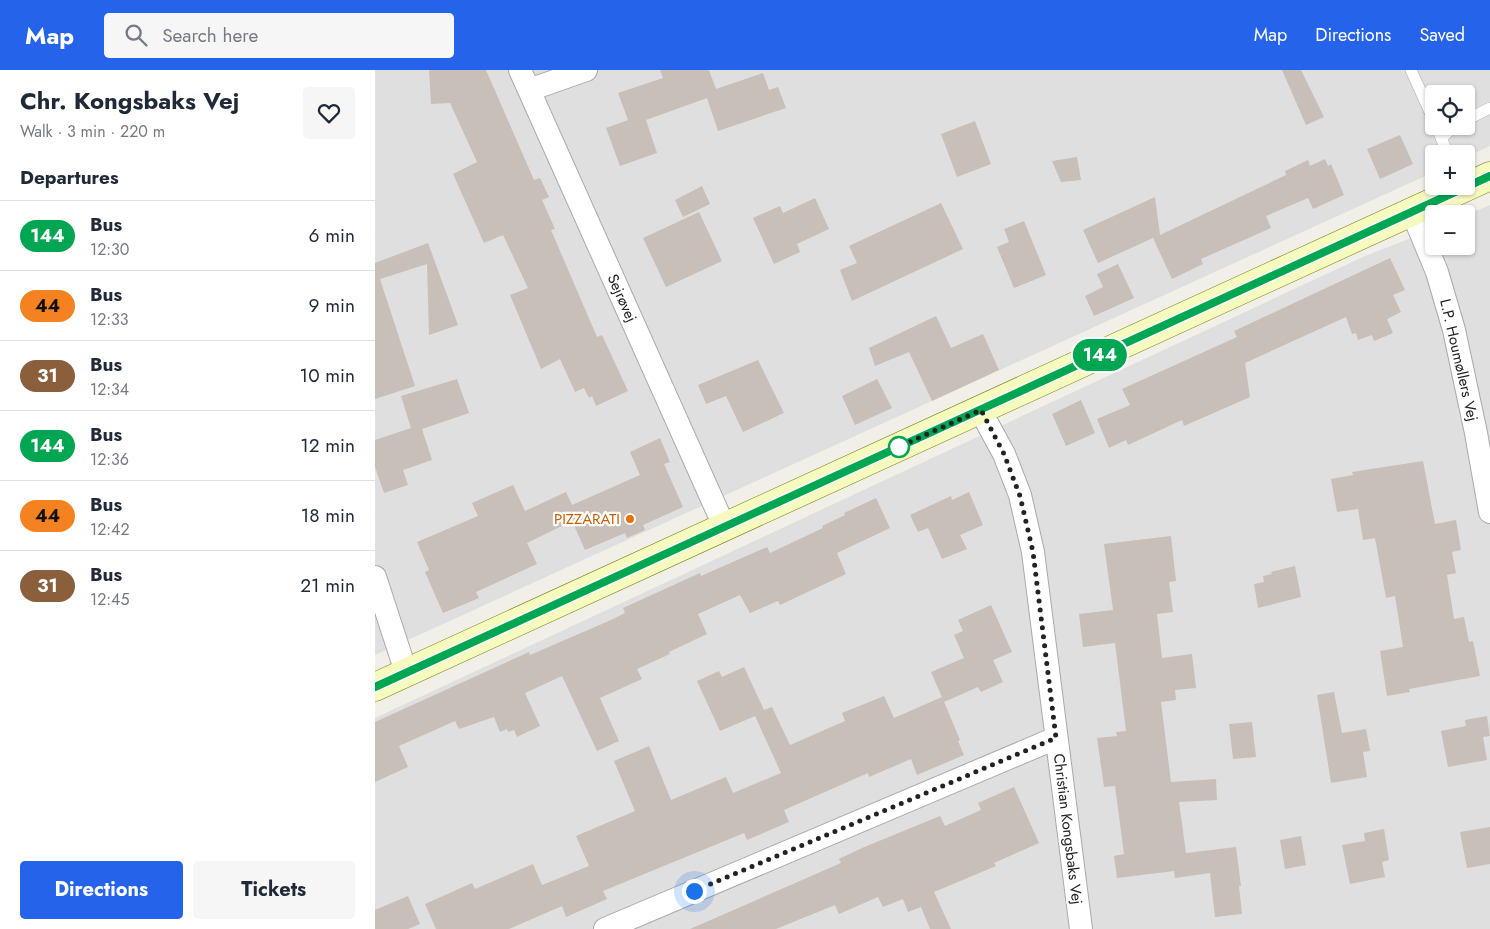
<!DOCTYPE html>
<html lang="en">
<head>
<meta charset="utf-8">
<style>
  :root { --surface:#fff; --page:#f6f6f7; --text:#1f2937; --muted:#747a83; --line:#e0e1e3; --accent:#2563eb }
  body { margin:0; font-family:Jost,sans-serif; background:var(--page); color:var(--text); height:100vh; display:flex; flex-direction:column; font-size:19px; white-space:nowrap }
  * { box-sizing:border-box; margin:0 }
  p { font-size:16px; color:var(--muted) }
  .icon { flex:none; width:28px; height:28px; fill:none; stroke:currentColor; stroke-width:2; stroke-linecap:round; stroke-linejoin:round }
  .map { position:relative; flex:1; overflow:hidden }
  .side { display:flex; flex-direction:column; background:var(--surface); width:375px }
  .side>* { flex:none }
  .badge { padding:0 10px; border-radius:16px; font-size:18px; line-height:32px }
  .controls { position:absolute; left:1050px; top:15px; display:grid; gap:10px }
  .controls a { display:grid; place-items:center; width:50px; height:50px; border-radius:5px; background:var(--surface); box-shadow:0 1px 4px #0004; font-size:25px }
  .you { position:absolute; width:25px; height:25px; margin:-12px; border:4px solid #fff; border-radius:50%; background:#1a73e8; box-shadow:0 0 0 8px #1a73e833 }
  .map>.badge { position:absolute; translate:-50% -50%; box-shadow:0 0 0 2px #fff }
  h2 { padding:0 20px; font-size:19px; line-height:45px }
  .round { display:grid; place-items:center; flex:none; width:52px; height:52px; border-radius:5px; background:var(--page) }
  .summary { display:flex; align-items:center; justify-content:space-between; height:85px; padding:0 20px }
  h1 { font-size:24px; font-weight:700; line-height:38px }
  .button { display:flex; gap:10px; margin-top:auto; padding:10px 20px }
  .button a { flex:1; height:58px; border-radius:5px; background:var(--accent); color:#fff; font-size:20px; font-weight:700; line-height:58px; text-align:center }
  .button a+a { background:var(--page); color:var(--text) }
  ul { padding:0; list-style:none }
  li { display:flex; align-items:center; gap:15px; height:70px; padding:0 20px; border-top:1px solid var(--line) }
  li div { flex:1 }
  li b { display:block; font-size:19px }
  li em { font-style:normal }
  li .badge { min-width:55px; font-weight:700; text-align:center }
  header { display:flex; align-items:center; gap:30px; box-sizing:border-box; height:70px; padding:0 25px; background:var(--accent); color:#fff }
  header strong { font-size:24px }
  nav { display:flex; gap:28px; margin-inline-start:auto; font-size:18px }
  .search { width:350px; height:45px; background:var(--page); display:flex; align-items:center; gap:12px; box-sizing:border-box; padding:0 18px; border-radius:5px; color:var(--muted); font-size:19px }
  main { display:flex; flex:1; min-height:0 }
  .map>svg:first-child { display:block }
</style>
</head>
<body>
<header>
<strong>Map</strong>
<div class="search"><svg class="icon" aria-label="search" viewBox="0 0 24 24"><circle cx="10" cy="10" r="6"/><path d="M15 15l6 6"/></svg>Search here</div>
<nav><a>Map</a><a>Directions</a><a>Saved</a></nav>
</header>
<main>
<section class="side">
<div class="summary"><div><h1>Chr. Kongsbaks Vej</h1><p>Walk · 3 min · 220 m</p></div><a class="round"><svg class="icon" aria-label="heart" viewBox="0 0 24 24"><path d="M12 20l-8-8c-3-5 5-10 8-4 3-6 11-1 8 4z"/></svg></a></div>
<h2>Departures</h2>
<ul>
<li><span class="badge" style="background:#00a651;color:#fff">144</span><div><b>Bus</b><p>12:30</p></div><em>6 min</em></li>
<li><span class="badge" style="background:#f58220;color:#111">44</span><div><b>Bus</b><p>12:33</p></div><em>9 min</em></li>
<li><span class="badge" style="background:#8b5e3c;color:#fff">31</span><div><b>Bus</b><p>12:34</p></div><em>10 min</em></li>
<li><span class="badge" style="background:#00a651;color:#fff">144</span><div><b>Bus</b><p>12:36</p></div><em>12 min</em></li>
<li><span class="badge" style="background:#f58220;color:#111">44</span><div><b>Bus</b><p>12:42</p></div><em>18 min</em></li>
<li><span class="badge" style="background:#8b5e3c;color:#fff">31</span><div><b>Bus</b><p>12:45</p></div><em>21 min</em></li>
</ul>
<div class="button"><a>Directions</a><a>Tickets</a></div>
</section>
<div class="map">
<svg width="1115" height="859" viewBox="0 0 1115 859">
  <rect width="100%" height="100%" fill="#f2efe9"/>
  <!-- residential -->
  <path fill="#e0dfdf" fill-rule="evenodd" d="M 0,0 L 1115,0 L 1115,76 L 1091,87 L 1091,84 L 1059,84 L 1059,102 L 0,585 ZM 1059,24 L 1091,24 L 1091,56 L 1059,56 Z
    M 1115,135 L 1115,859 L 0,859 L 0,648 L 990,186 L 1059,159 L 1059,176 L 1091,176 L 1091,145 Z"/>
  <!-- building -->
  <path fill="#c7bfb8" d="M 54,0 L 111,0 L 159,110 L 165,108 L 174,127 L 167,130 L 180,159 L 176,160 L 222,267 L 227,265 L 253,321 L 221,336 L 217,326 L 214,328 L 209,318 L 200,322 L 185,289 L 166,299 L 135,225 L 153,218 L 128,165 L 109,173 L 78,104 L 102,92 L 75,33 L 56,34 Z
    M 285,0 L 334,0 L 341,19 L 388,3 L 394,20 L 403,17 L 411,38 L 343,61 L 332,28 L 271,50 L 282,83 L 245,96 L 231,58 L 253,50 L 243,23 L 288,8 Z
    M 907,0 L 926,0 L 949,47 L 931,55 Z
    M 600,51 L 616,94 L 582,107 L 566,64 Z
    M 1025,65 L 1038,94 L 1005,109 L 992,79 Z
    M 702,87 L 706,110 L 686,112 L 677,91 Z
    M 950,89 L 953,96 L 956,94 L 969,125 L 938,139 L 933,128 L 891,146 L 896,158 L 826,189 L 828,194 L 797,209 L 778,168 L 723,193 L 708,160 L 780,127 L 785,165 L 911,105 L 910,101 L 933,90 L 935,96 Z
    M 327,116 L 335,134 L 308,147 L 300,130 Z
    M 440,128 L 454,159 L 422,174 L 425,182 L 399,194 L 378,148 L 405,136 L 408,143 Z
    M 566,133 L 588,179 L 477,231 L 465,200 L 482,193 L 474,176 Z
    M 324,142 L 347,191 L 291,217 L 268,168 Z
    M 649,151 L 671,205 L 639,218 L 622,177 L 634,172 L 629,159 Z
    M 53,173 L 83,255 L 54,265 L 52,194 L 5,209 L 40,316 L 0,329 L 0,193 Z
    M 1015,188 L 1030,220 L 1018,225 L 1026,242 L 1012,249 L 1018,263 L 999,271 L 997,265 L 983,270 L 981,263 L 977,264 L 971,247 L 870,293 L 875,327 L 809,356 L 807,350 L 753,375 L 751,370 L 734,378 L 722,349 L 755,335 L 747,319 L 862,267 L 859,261 Z
    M 743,194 L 759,228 L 719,246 L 710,226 L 728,217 L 722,204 Z
    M 561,246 L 576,278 L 608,264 L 624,300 L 557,331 L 534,282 L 500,296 L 494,278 Z
    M 383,290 L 409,343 L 368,362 L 351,326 L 331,334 L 323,315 Z
    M 82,309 L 94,343 L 47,359 L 57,390 L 28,400 L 33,415 L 9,423 L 0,397 L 0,370 L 36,358 L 26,326 Z
    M 502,309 L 517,338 L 480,355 L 467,326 Z
    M 706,330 L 720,363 L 691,376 L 677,344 Z
    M 285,368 L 295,392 L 289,394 L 308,437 L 268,455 L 270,460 L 252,468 L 250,463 L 210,480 L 197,451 L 152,473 L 162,494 L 101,522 L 104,528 L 68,543 L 50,502 L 54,500 L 42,472 L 103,446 L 97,433 L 138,415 L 150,441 L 191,422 L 197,435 L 265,405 L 255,382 Z
    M 1048,391 L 1060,454 L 1081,450 L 1086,480 L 1077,482 L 1081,503 L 1072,505 L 1079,549 L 1089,547 L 1094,572 L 1098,571 L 1105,606 L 1034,619 L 1035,622 L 1012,626 L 1005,581 L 1028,577 L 1020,526 L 1011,528 L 1000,468 L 988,470 L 983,439 L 962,442 L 956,409 L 978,405 L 977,402 Z
    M 594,422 L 608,455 L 585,465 L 592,479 L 567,489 L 553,458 L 543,462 L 535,445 L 576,426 L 577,430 Z
    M 501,428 L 515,458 L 462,483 L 471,504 L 405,535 L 403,531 L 375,543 L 365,525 L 323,544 L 332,564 L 294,582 L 295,584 L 262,599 L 267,609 L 225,628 L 244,671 L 222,681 L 187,606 L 150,623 L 165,656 L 142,667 L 139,660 L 133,662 L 132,659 L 125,662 L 119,647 L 84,659 L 80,651 L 24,676 L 33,697 L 0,712 L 0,652 L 154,582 L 155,585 L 236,550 L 250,543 L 248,538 L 325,503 L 326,506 L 392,477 L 395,483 L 448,458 L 447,456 L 470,445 L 469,443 Z
    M 796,466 L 801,511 L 794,512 L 798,542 L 782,544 L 787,588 L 817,584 L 821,618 L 800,620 L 801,630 L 786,632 L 796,712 L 841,709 L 842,730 L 804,732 L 811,783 L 861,777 L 866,816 L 864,816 L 867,844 L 840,847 L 835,803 L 800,808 L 799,801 L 742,808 L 739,786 L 749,784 L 740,716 L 729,717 L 722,668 L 742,666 L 741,662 L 751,661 L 740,573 L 708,577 L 704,544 L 738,540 L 729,474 Z
    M 920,496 L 926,527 L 883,538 L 879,514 L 889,512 L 888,506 L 897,504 L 896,502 Z
    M 616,535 L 637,582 L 618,590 L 628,612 L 606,622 L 603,617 L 569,632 L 556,602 L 589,588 L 579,565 L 588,561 L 583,550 Z
    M 369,597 L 389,640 L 397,637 L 415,675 L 470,651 L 467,643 L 509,626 L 519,648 L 567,627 L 585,670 L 583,671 L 589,685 L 542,705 L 536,689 L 494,707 L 493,703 L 409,740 L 414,752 L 372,770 L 369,763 L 228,821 L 232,829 L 191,847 L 187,836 L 134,859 L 61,859 L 50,834 L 97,813 L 100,819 L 158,794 L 167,815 L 214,796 L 201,766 L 260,741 L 239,691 L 274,676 L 296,730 L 351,707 L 358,723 L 406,703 L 380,646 L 345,661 L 322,611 L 344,601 L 347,607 Z
    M 959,622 L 967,663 L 991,659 L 995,681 L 988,682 L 992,707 L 956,713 L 942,625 Z
    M 1112,646 L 1115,666 L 1108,667 L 1112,690 L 1073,697 L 1066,661 L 1091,656 L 1090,650 Z
    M 877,652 L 881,687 L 858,689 L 854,654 Z
    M 639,717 L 664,773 L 619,793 L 621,796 L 559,822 L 576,859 L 555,859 L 546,837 L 533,842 L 528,829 L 508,837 L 503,827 L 464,844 L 460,835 L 401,859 L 315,859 L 466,793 L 464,789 L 487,778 L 565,746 L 570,756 L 606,740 L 603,733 Z
    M 1115,757 L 1115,794 L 1092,798 L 1085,762 Z
    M 1009,759 L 1014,790 L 1007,792 L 1010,807 L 975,814 L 967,775 L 990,771 L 989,763 Z
    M 926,766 L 931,795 L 910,799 L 905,770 Z
    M 33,826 L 45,854 L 33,859 L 0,859 L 0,840 Z"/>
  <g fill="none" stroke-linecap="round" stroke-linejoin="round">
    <defs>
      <path id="lane" d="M 1036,0 L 1059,51
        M 1091,50 L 1115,38
        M 1061,56 L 1073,84
        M 1066,68 L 1080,56"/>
      <path id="street" d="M 145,0 L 349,456
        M 154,20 L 211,0
        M 1037,142 L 1062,202 L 1079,260 L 1101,363 L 1115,442
        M 605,340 L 629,384 L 645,425 L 658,482 L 706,859
        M 0,507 L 31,602
        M 230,859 L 681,668"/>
      <path id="secondary" d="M 0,617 L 1115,106"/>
    </defs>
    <!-- lane casing -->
    <use href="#lane" stroke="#a9a9a9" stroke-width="12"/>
    <!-- street casing -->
    <use href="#street" stroke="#a9a9a9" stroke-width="24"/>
    <!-- secondary casing -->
    <use href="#secondary" stroke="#707d05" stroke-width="29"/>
    <!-- lane -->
    <use href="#lane" stroke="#fff" stroke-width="11"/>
    <!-- street -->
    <use href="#street" stroke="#fff" stroke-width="22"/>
    <!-- secondary -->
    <use href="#secondary" stroke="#f7fabf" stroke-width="28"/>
  </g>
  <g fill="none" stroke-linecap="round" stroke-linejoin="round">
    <defs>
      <path id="line" d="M 0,617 L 1115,106"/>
    </defs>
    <!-- line casing -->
    <use href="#line" stroke="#fff" stroke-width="11"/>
    <!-- line -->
    <use href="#line" stroke="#00a651" stroke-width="8"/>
    <!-- walk -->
    <path stroke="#222" stroke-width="5" stroke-dasharray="0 9" d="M 319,821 L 681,668 L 658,482 L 645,426 L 629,384 L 606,340 L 521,378 L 524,377"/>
  </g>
  <!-- markers -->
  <circle fill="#fff" stroke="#00a651" stroke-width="2.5" cx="524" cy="377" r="10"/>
  <circle fill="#e8710a" stroke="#fff" stroke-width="2" cx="255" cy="449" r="5"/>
  <g text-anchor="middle" stroke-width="4.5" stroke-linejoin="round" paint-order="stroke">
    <!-- street labels -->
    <g font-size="15" fill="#222" stroke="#fff">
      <text transform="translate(247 228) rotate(66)" y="5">Sejrøvej</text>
      <text transform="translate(1084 290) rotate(77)" y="5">L.P. Houmøllers Vej</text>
      <text transform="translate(693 759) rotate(83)" y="5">Christian Kongsbaks Vej</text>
    </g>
    <!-- food labels -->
    <g font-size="15" fill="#c56008" stroke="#fff" text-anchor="end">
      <text x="245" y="454">PIZZARATI</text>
    </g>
  </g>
</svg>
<div class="controls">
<a><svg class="icon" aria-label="locate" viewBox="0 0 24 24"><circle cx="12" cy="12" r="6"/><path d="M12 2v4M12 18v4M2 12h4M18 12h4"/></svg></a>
<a>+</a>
<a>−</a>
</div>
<div class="you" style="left:319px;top:821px"></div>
<b class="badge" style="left:725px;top:285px;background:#00a651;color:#fff">144</b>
</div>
</main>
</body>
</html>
